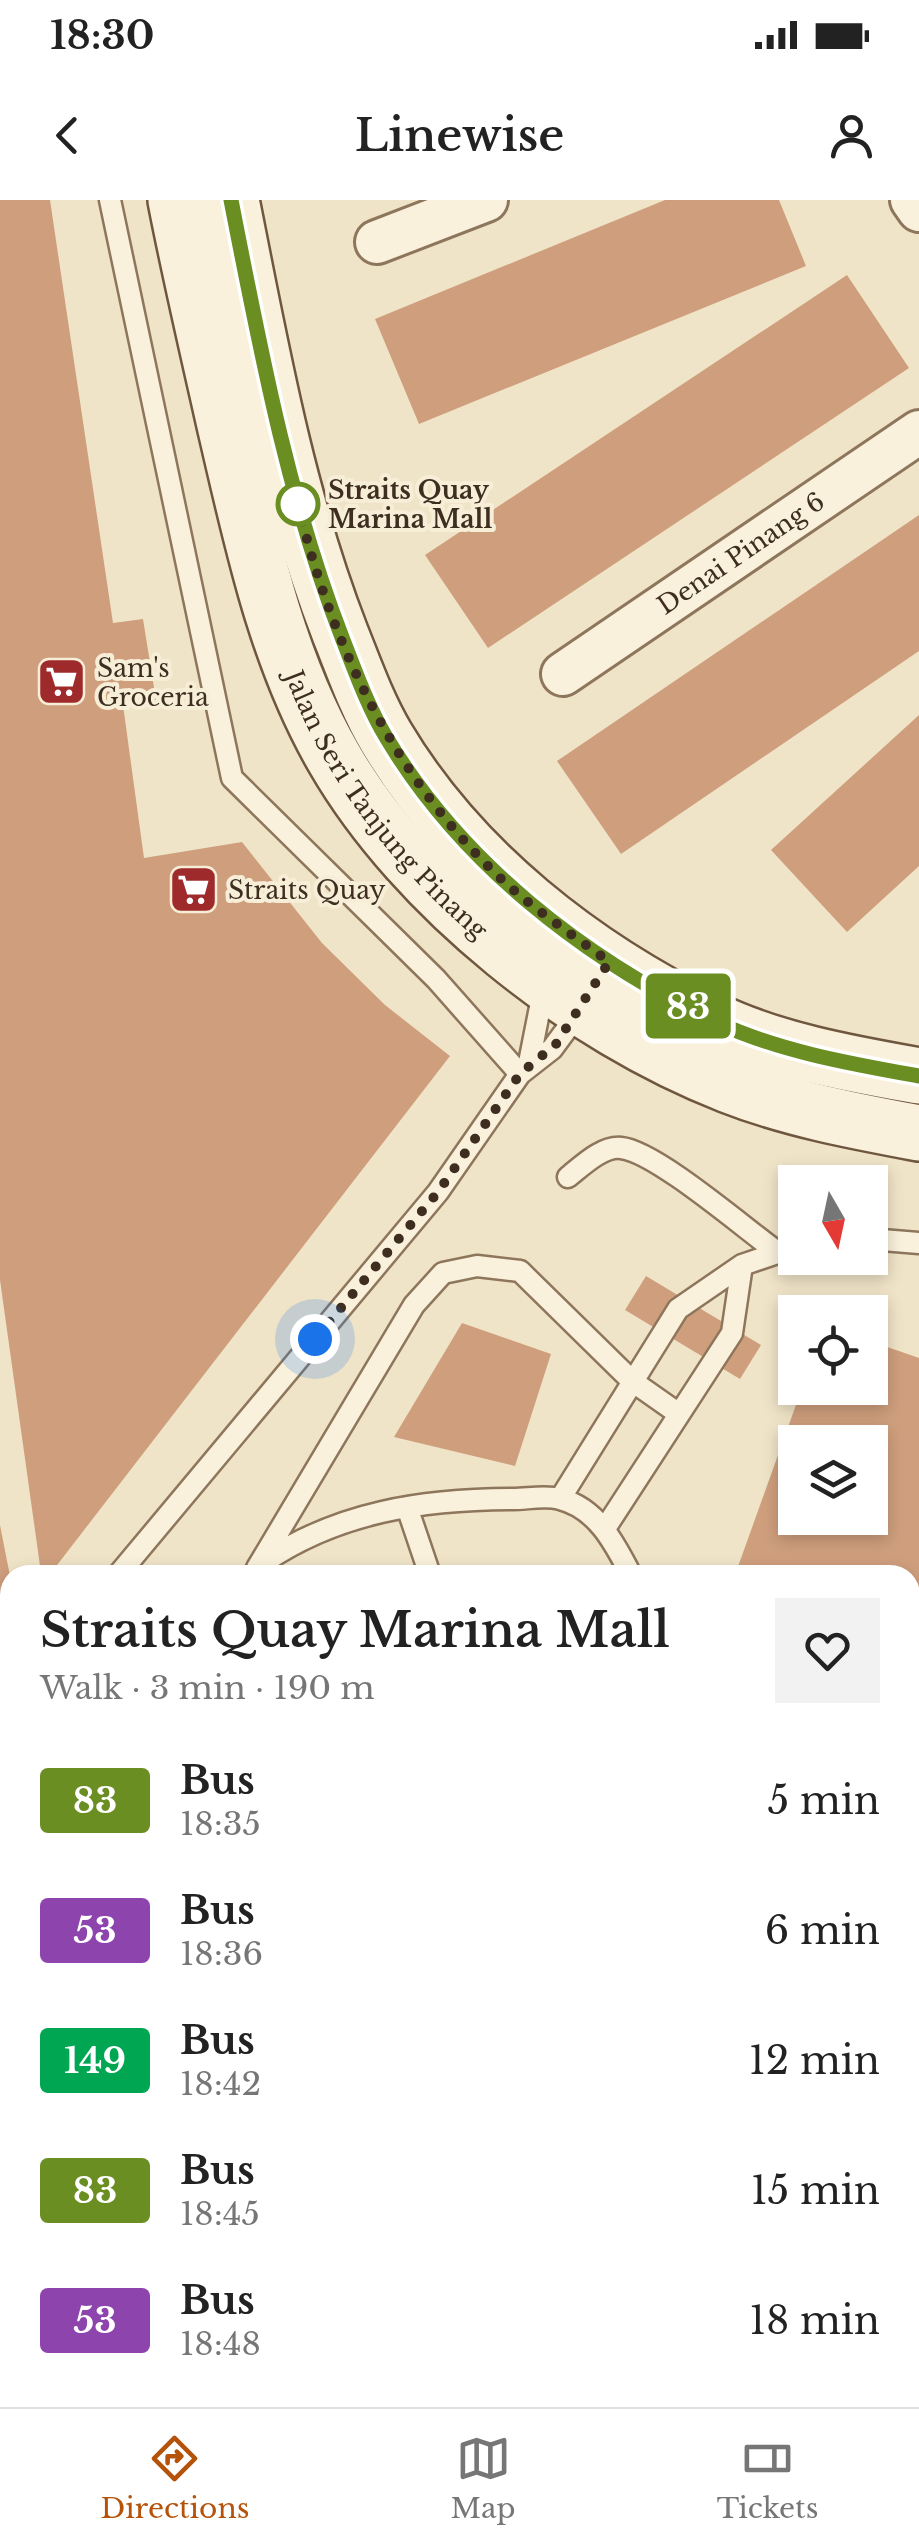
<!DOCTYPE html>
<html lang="en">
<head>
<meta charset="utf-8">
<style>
  :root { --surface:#fff; --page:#f2f2f2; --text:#222; --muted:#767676; --line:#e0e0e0; --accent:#b45309 }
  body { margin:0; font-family:"Libre Baskerville",serif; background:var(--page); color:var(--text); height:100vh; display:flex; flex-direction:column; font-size:38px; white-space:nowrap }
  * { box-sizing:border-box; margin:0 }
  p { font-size:32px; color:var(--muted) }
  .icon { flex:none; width:55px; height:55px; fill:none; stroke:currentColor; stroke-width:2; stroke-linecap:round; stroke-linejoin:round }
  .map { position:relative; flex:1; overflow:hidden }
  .side { position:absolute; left:0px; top:1365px; width:920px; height:842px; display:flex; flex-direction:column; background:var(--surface); border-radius:30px 30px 0 0; box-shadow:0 5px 15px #0003 }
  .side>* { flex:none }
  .badge { padding:0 20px; border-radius:8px; font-size:35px; line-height:65px }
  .needle { width:65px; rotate:171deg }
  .controls { position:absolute; left:778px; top:965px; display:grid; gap:20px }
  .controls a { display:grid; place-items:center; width:110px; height:110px; border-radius:0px; background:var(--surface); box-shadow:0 5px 15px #0003; font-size:50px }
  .you { position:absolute; width:50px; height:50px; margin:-25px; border:8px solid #fff; border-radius:50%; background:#1a73e8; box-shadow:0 0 0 15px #1a73e833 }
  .map>.badge { position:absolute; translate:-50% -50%; box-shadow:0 0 0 5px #fff }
  .round { display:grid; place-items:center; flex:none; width:105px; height:105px; border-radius:0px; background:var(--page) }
  .summary { display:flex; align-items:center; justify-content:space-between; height:170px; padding:0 40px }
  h1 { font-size:48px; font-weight:600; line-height:75px }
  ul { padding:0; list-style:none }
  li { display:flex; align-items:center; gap:30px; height:130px; padding:0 40px }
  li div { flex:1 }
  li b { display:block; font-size:38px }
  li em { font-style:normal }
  li .badge { min-width:110px; font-weight:700; text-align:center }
  .status { display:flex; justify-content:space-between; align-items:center; height:70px; padding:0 50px; background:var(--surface); direction:ltr }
  .status svg { height:28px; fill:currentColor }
  header { display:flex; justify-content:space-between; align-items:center; height:130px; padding:0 40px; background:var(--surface); font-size:45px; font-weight:600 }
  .dock { display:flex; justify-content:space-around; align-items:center; height:140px; border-top:2px solid var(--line); background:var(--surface); font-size:28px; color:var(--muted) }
  .dock a { display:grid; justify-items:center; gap:5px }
  .dock .selected { color:var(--accent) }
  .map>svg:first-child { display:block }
</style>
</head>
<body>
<div class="status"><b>18:30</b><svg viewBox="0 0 49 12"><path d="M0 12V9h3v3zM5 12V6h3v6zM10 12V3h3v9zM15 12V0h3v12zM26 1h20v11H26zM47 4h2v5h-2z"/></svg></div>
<header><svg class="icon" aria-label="back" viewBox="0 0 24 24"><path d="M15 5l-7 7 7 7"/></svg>Linewise<svg class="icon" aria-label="person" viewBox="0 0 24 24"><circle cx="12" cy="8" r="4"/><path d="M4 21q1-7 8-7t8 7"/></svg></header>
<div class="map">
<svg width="919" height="2207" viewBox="0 0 919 2207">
  <rect width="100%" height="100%" fill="#f0e4c8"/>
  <!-- building -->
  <path fill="#cf9f7d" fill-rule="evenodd" d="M 0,0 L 50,0 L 113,423 L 143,419 L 156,500 L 123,505 L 144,658 L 242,642 L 322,743 L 385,805 L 450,856 L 54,1369 L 47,1372 L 40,1366 L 0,1080 Z
    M 665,0 L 779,0 L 806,66 L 419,224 L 375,119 Z
    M 847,75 L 909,168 L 488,448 L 425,355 Z
    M 919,315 L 919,451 L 621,654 L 557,561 Z
    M 919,515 L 919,666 L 847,732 L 771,650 Z
    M 646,1076 L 761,1145 L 740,1179 L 625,1110 Z
    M 462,1123 L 551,1154 L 515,1266 L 394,1237 Z
    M 870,1141 L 919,1158 L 919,1522 L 910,1519 L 910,1375 L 735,1375 L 802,1188 L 870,1188 ZM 795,1242 L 870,1242 L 870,1318 L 795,1318 Z
    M 0,1325 L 10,1376 L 10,1405 L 0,1406 Z
    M 919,1845 L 919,2099 L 910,2097 L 910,1873 Z
    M 135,2198 L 469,2198 L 464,2207 L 131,2207 Z"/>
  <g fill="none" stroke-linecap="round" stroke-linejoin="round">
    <defs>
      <path id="lane" d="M 110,0 L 232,578 L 436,779 L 520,874
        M 529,863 L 544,787
        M 568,977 C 582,966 602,946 621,948 C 655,951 744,1028 776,1051
        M 870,1039 L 919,1043
        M 560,1299 L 678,1109 L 742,1065 L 795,1047
        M 407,1307 L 430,1375
        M 606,1327 L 732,1133 L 742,1065
        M 263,1363 C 337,1312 424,1299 513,1299 C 527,1299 546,1295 560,1299 C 597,1308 615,1344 631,1375
        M 257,1368 L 414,1105 L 443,1073 L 477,1066 L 520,1071 L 632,1181 L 679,1214
        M 118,1375 L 438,992 L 520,874 L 552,849 L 580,811
        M 0,1475 L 10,1471
        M 0,1578 L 10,1576
        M 910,1616 L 919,1616
        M 0,1617 L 10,1603
        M 0,1789 L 10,1797"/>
      <g id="street">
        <path d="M 912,0 L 919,10"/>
        <path d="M 377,42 L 486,0"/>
        <path id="s1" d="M 563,474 L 919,232"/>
      </g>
      <g id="secondary">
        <path id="s2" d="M 176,0 C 191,77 209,153 226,229 C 252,340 276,458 334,558 C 414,697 579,827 729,885 C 790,909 855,921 919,933"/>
        <path d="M 231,0 C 260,146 286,294 340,433 C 354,468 367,505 386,537 C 461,663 584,758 714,821 C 777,851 852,864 919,876"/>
      </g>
    </defs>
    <!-- lane casing -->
    <use href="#lane" stroke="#8d765c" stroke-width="25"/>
    <!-- street casing -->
    <use href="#street" stroke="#8d765c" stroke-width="48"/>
    <!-- secondary casing -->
    <use href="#secondary" stroke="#6f573f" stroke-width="60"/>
    <!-- lane -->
    <use href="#lane" stroke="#faf1dc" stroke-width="20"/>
    <!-- street -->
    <use href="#street" stroke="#faf1dc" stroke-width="42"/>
    <!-- secondary -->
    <use href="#secondary" stroke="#faf1dc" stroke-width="55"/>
  </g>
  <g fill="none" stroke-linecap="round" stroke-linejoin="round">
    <defs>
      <path id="line" d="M 231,0 C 260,148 288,299 343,440 C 356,473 368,507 386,537 C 461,663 584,758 714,821 C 777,851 852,864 919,876"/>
    </defs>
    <!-- line casing -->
    <use href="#line" stroke="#fff" stroke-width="22"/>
    <!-- line -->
    <use href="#line" stroke="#6b8e23" stroke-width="15"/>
    <!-- walk -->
    <path stroke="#3d2e20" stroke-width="10" stroke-dasharray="0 18" d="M 298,304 C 330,440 392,573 494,672 C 528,706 571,733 609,762 L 556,844 L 520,874 L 438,992 L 315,1139"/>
  </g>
  <!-- icons -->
  <defs>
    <symbol id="supermarket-square" viewBox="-11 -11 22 22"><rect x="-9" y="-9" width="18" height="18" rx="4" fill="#9e2a2b" stroke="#f7eed8"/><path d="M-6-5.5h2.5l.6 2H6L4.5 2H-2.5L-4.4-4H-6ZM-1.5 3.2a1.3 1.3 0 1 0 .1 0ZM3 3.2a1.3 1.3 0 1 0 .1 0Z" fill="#fff"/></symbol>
  </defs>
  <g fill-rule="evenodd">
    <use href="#supermarket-square" x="34" y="454" width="55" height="55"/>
    <use href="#supermarket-square" x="166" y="662" width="55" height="55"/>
  </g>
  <!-- markers -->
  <circle fill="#fff" stroke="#6b8e23" stroke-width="5" cx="298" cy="304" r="20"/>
  <g text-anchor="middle" stroke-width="8" stroke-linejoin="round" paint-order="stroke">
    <!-- stop labels -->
    <g font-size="25" font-weight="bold" fill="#3d2e20" stroke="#f7eed8" text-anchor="start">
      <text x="328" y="299">Straits Quay<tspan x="328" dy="29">Marina Mall</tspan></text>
    </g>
    <!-- street labels -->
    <g font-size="25" fill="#3d2e20" stroke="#f7eed8">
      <text dy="9" stroke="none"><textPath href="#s1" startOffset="215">Denai Pinang 6</textPath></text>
      <text dy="9" stroke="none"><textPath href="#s2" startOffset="650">Jalan Seri Tanjung Pinang</textPath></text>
    </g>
    <!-- poi labels -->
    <g font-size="25" fill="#3d2e20" stroke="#f7eed8" text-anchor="start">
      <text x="97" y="477">Sam's<tspan x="97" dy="29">Groceria</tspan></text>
      <text x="228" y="699">Straits Quay</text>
    </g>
  </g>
</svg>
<div class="controls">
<a><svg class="needle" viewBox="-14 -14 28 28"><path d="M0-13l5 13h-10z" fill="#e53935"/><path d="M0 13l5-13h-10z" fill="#767676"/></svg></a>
<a><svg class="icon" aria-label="locate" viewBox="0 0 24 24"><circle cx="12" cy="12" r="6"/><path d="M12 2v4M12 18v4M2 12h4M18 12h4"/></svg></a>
<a><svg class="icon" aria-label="layers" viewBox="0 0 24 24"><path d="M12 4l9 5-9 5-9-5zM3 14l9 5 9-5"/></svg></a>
</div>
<div class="you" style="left:315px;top:1139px"></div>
<b class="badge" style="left:688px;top:806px;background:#6b8e23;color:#fff">83</b>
<section class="side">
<div class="summary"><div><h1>Straits Quay Marina Mall</h1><p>Walk · 3 min · 190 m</p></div><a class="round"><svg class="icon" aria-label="heart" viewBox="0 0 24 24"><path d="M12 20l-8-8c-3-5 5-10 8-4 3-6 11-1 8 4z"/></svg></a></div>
<ul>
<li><span class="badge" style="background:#6b8e23;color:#fff">83</span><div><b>Bus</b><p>18:35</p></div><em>5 min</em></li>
<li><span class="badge" style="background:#8e44ad;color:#fff">53</span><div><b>Bus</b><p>18:36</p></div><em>6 min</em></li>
<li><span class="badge" style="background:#00a651;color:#fff">149</span><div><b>Bus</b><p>18:42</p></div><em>12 min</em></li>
<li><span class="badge" style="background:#6b8e23;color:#fff">83</span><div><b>Bus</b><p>18:45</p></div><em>15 min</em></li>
<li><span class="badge" style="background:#8e44ad;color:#fff">53</span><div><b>Bus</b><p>18:48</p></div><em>18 min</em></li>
</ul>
</section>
</div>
<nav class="dock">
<a class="selected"><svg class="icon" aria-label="directions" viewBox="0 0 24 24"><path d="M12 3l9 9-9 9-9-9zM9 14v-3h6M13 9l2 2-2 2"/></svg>Directions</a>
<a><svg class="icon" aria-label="map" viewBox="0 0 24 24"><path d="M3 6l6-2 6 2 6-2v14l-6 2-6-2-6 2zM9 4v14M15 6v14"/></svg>Map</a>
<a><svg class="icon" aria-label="tickets" viewBox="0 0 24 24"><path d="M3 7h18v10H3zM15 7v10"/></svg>Tickets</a>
</nav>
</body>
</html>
